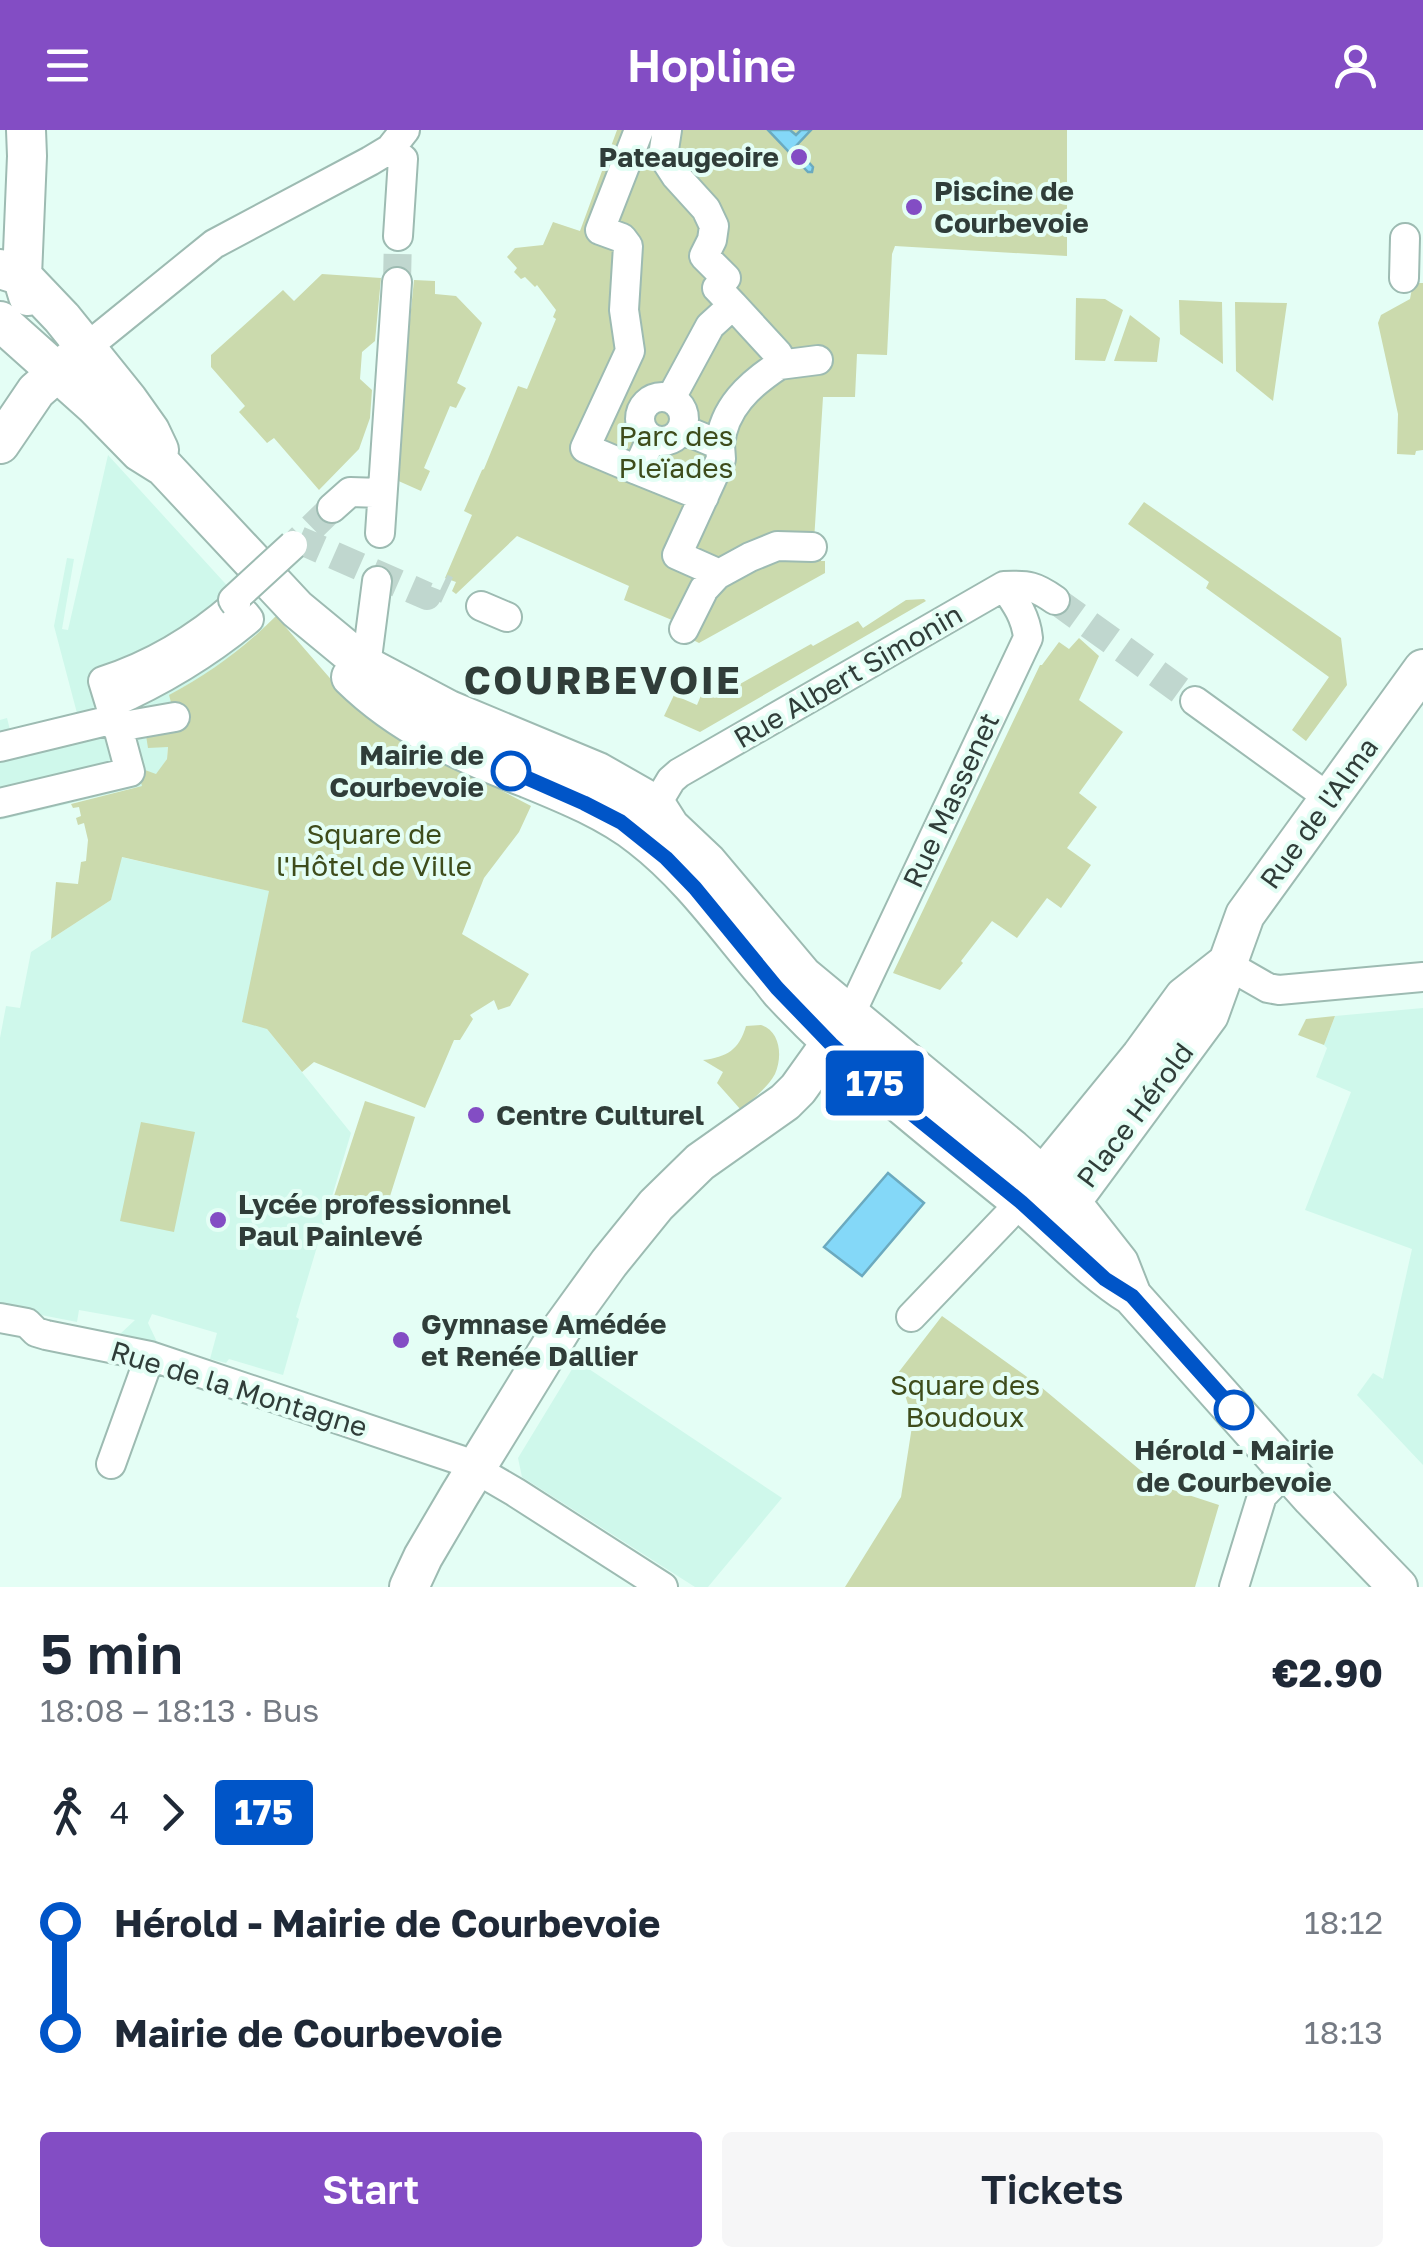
<!DOCTYPE html>
<html lang="en">
<head>
<meta charset="utf-8">
<style>
  :root { --surface:#fff; --page:#f6f6f7; --text:#1f2937; --muted:#747a83; --accent:#834dc4 }
  body { margin:0; font-family:"Golos Text",sans-serif; background:var(--page); color:var(--text); height:100vh; display:flex; flex-direction:column; font-size:38px; white-space:nowrap }
  * { box-sizing:border-box; margin:0 }
  p { font-size:32px; color:var(--muted) }
  .icon { flex:none; width:55px; height:55px; fill:none; stroke:currentColor; stroke-width:2; stroke-linecap:round; stroke-linejoin:round }
  .map { position:relative; height:1457px; overflow:hidden }
  .side { display:flex; flex-direction:column; background:var(--surface); flex:1 }
  .side>* { flex:none }
  .badge { padding:0 20px; border-radius:8px; font-size:35px; line-height:65px }
  .map>.badge { position:absolute; translate:-50% -50%; box-shadow:0 0 0 5px #fff }
  .legs { display:flex; align-items:center; gap:15px; height:110px; padding:0 40px; font-size:32px }
  .legs p { margin-inline-start:auto }
  .overview { display:flex; align-items:center; justify-content:space-between; height:170px; padding:0 40px }
  h1 { font-size:55px; font-weight:600; line-height:75px }
  .primary-button { display:flex; gap:20px; margin-top:auto; padding:20px 40px }
  .primary-button a { flex:1; height:115px; border-radius:10px; background:var(--accent); color:#fff; font-size:40px; font-weight:600; line-height:115px; text-align:center }
  .primary-button a+a { background:var(--page); color:var(--text) }
  ul { padding:0 40px; list-style:none }
  li { display:flex; align-items:center; gap:35px; height:110px; font-size:38px }
  li i { display:grid; place-items:center; width:15px; height:100%; margin:0 12px; background:currentColor }
  li i::after { content:''; width:25px; height:25px; margin:-12px; border:8px solid; border-radius:50%; background:var(--surface) }
  li p { margin-inline-start:auto }
  li:first-child i { background:linear-gradient(#0000 50%,currentColor 0) }
  li:last-child i { background:linear-gradient(currentColor 50%,#0000 0) }
  header { display:flex; justify-content:space-between; align-items:center; height:130px; padding:0 40px; background:var(--accent); color:#fff; font-size:45px; font-weight:600 }
  .map>svg:first-child { display:block }
</style>
</head>
<body>
<header><svg class="icon" aria-label="menu" viewBox="0 0 24 24"><path d="M4 6h16M4 12h16M4 18h16"/></svg>Hopline<svg class="icon" aria-label="person" viewBox="0 0 24 24"><circle cx="12" cy="8" r="4"/><path d="M4 21q1-7 8-7t8 7"/></svg></header>
<div class="map">
<svg width="1423" height="1457" viewBox="0 0 1423 1457">
  <rect width="100%" height="100%" fill="#e4fef5"/>
  <!-- built -->
  <path fill="#cff8eb" d="M 108,325 L 265,497 L 216,538 L 170,565 L 176,591 L 168,616 L 167,629 L 156,645 L 143,656 L 0,690 L 0,590 L 7,588 L 11,604 L 78,587 L 54,496 L 67,428 L 74,429 L 62,499 L 68,500 Z
    M 121,727 L 270,761 L 260,806 L 267,899 L 351,1003 L 296,1187 L 299,1189 L 283,1245 L 229,1229 L 226,1233 L 210,1229 L 217,1203 L 152,1184 L 148,1193 L 157,1212 L 145,1215 L 126,1210 L 119,1205 L 135,1190 L 79,1180 L 77,1192 L 0,1177 L 0,908 L 6,876 L 20,878 L 31,822 L 111,770 Z
    M 1423,878 L 1423,1335 L 1357,1265 L 1373,1243 L 1383,1249 L 1412,1119 L 1305,1080 L 1351,962 L 1316,947 L 1327,918 L 1324,915 L 1335,886 Z
    M 577,1231 L 782,1368 L 708,1457 L 695,1457 L 522,1347 L 518,1328 Z"/>
  <!-- green -->
  <path fill="#cbdaad" d="M 617,0 L 1067,0 L 1067,126 L 895,116 L 892,124 L 887,225 L 857,224 L 855,267 L 823,267 L 813,427 L 821,427 L 821,431 L 825,431 L 825,443 L 699,513 L 687,507 L 691,498 L 624,470 L 629,456 L 517,406 L 456,464 L 452,461 L 456,452 L 445,448 L 472,385 L 464,381 L 482,340 L 484,339 L 518,256 L 527,259 L 556,189 L 553,187 L 556,180 L 537,155 L 535,157 L 525,147 L 521,149 L 514,142 L 517,138 L 507,127 L 515,118 L 543,115 L 553,92 L 580,101 Z
    M 322,144 L 381,148 L 375,211 L 362,222 L 360,249 L 372,260 L 370,288 L 359,319 L 319,360 L 274,308 L 267,313 L 239,282 L 245,276 L 211,237 L 211,225 L 283,160 L 294,171 Z
    M 414,150 L 435,151 L 435,164 L 456,166 L 482,193 L 457,253 L 466,258 L 456,278 L 450,276 L 424,338 L 430,341 L 421,361 L 394,349 Z
    M 1413,153 L 1423,153 L 1423,320 L 1416,321 L 1415,325 L 1397,324 L 1398,284 L 1378,193 L 1381,185 L 1410,169 Z
    M 1076,168 L 1105,169 L 1123,180 L 1105,231 L 1075,230 Z
    M 1179,170 L 1222,172 L 1223,234 L 1180,204 Z
    M 1235,172 L 1287,173 L 1273,271 L 1236,241 Z
    M 1130,185 L 1160,208 L 1157,232 L 1114,231 Z
    M 1144,372 L 1341,508 L 1347,555 L 1306,611 L 1292,600 L 1329,547 L 1206,458 L 1209,452 L 1128,394 Z
    M 924,469 L 926,471 L 700,602 L 664,586 L 674,565 L 697,575 L 702,563 L 715,568 L 811,514 L 813,516 L 858,491 L 863,498 L 906,470 Z
    M 276,486 L 335,554 L 396,605 L 531,676 L 519,702 L 484,748 L 462,804 L 529,844 L 510,876 L 498,880 L 494,870 L 470,885 L 473,889 L 460,910 L 454,910 L 425,978 L 314,932 L 302,942 L 267,899 L 242,892 L 269,761 L 122,727 L 111,770 L 51,809 L 56,752 L 78,754 L 81,732 L 86,731 L 88,710 L 84,693 L 78,695 L 76,688 L 81,686 L 79,677 L 73,678 L 71,674 L 142,656 L 138,642 L 145,640 L 156,644 L 167,629 L 168,617 L 148,618 L 145,599 L 176,591 L 169,565 C 209,544 244,518 276,486 Z
    M 1079,508 L 1099,526 L 1079,570 L 1123,602 L 1079,663 L 1097,677 L 1067,718 L 1091,735 L 1061,778 L 1047,768 L 1017,808 L 992,791 L 961,831 L 963,833 L 940,860 L 893,843 L 1040,535 L 1042,535 L 1059,512 L 1069,519 Z
    M 1335,886 L 1324,915 L 1298,905 L 1306,889 Z
    M 761,895 C 780,901 783,926 775,944 C 768,957 752,970 741,980 L 717,953 L 723,942 L 703,930 C 727,927 739,920 746,896 Z
    M 365,971 L 415,987 L 385,1082 L 334,1066 Z
    M 141,992 L 195,1002 L 174,1102 L 120,1091 Z
    M 942,1186 L 1041,1257 L 1158,1355 L 1219,1375 L 1195,1457 L 845,1457 L 901,1367 L 913,1290 L 898,1243 Z"/>
  <!-- water -->
  <path fill="#84d8f8" stroke="#6baabf" stroke-width="2.5" d="M 768,0 L 790,0 L 796,5 L 801,0 L 811,0 L 795,17 L 813,37 L 812,42 L 808,42 Z
    M 888,1043 L 924,1073 L 862,1146 L 824,1117 Z"/>
  <g fill="none" stroke-linecap="round" stroke-linejoin="round">
    <!-- street-tunnel -->
    <path stroke="#c0d7cf" stroke-width="28" stroke-dasharray="28 14" stroke-linecap="butt" d="M 397,152 L 398,106
      M 332,378 L 299,410 L 427,466 L 432,453 L 447,460
      M 1055,470 L 1195,571"/>
    <defs>
      <path id="street" d="M 639,0 L 600,100 L 622,108 L 628,116 L 624,180 L 630,221 L 585,318 L 637,340 L 651,309
        M 667,0 L 663,26 L 676,46 L 706,79 L 714,96 L 712,110 L 704,126 L 726,148 L 717,158 L 733,175 L 710,196 L 671,268
        M 390,19 L 403,29 L 398,106
        M 1404,148 L 1405,108
        M 87,217 L 214,114 L 370,31 L 390,19 L 405,0
        M 779,235 L 818,230
        M640 289a22 22 0 1 1 44 0a22 22 0 1 1-44 0Z
        M 682,299 L 720,315 C 723,278 750,254 779,235 L 778,224 L 733,175
        M 637,340 L 704,367
        M 332,378 L 350,362 L 382,363
        M 380,403 L 397,152
        M 717,445 L 713,441 L 677,425 L 721,329 L 720,315
        M 481,476 L 507,487
        M 684,499 L 704,459 L 717,445 L 750,427 L 777,416 L 812,417
        M 366,536 L 377,451
        M 1195,571 L 1329,668
        M 110,574 C 160,552 207,524 249,489 L 245,484
        M 118,597 L 175,587
        M 118,600 L 103,551 C 153,535 196,509 236,474
        M 0,617 L 115,589
        M 0,673 L 130,642 L 120,605
        M 656,675 L 671,650 L 679,643 L 1004,456 C 1029,455 1035,456 1055,470
        M 1226,834 L 1268,858 L 1279,860 L 1423,847
        M 850,885 L 1028,508 C 1026,487 1016,473 1004,456
        M 911,1187 L 1021,1072
        M 0,1188 L 27,1193 L 36,1202 L 46,1205 L 150,1226 L 460,1330 L 515,1362 L 663,1457
        M 111,1334 L 150,1226
        M 1234,1457 L 1262,1366 L 1287,1340"/>
      <path id="secondary" d="M 26,0 L 27,26 L 22,146 L 28,166
        M 0,139 L 22,146 L 62,188 L 128,270 L 150,301 L 159,320
        M 0,191 L 94,275 L 140,322 L 164,337 L 297,479 L 366,536 L 449,580 L 598,642 L 656,675 L 670,697 L 707,732 L 803,846 L 1012,1019 L 1071,1072 L 1119,1133 L 1132,1166
        M 0,314 L 36,261 L 76,226
        M 351,547 C 401,596 462,623 527,648 C 566,664 608,681 641,707 C 689,744 725,795 764,841 C 771,848 776,857 783,864 C 854,940 936,1003 1017,1069 C 1056,1101 1089,1139 1132,1166 L 1312,1368 L 1398,1457
        M 1029,1063 L 1141,926 L 1184,867 L 1226,834
        M 1053,1090 L 1071,1072 L 1209,885 L 1245,785 L 1423,539
        M 409,1457 L 423,1427 L 460,1364 L 562,1198 L 609,1133 L 656,1075 L 700,1032 L 785,972 L 798,959 L 843,896"/>
    </defs>
    <!-- street casing -->
    <use href="#street" stroke="#9dbbb2" stroke-width="32"/>
    <!-- secondary casing -->
    <use href="#secondary" stroke="#9dbbb2" stroke-width="42"/>
    <!-- street -->
    <use href="#street" stroke="#fff" stroke-width="28"/>
    <!-- secondary -->
    <use href="#secondary" stroke="#fff" stroke-width="38"/>
    <defs>
      <path id="street-bridge" d="M 236,474 L 233,470 L 293,415"/>
    </defs>
    <!-- street-bridge casing -->
    <use href="#street-bridge" stroke="#9dbbb2" stroke-width="32" stroke-linecap="butt"/>
    <!-- street-bridge -->
    <use href="#street-bridge" stroke="#fff" stroke-width="28"/>
  </g>
  <g fill="none" stroke-linecap="round" stroke-linejoin="round">
    <defs>
      <path id="line-1" d="M 511,641 L 584,673 L 621,692 L 666,728 L 695,758 L 777,858 L 831,914 L 891,967 L 1021,1072 L 1105,1149 L 1132,1166 L 1234,1280"/>
    </defs>
    <!-- line-1 casing -->
    <use href="#line-1" stroke="#fff" stroke-width="22"/>
    <!-- line-1 -->
    <use href="#line-1" stroke="#0055c8" stroke-width="15"/>
  </g>
  <!-- markers -->
  <g fill="#834dc4" stroke="#e4fef5" stroke-width="4">
    <circle cx="799" cy="27" r="10"/>
    <circle cx="914" cy="77" r="10"/>
    <circle cx="476" cy="985" r="10"/>
    <circle cx="218" cy="1090" r="10"/>
    <circle cx="401" cy="1210" r="10"/>
  </g>
  <g fill="#fff" stroke="#0055c8" stroke-width="5">
    <circle cx="511" cy="641" r="18"/>
    <circle cx="1234" cy="1280" r="18"/>
  </g>
  <g text-anchor="middle" stroke-width="8" stroke-linejoin="round" paint-order="stroke">
    <!-- poi labels -->
    <g font-size="28" font-weight="bold" fill="#303d39" stroke="#e4fef5" text-anchor="start">
      <text x="779" y="37" text-anchor="end">Pateaugeoire</text>
      <text x="934" y="71">Piscine de<tspan x="934" dy="32">Courbevoie</tspan></text>
      <text x="496" y="995">Centre Culturel</text>
      <text x="238" y="1084">Lycée professionnel<tspan x="238" dy="32">Paul Painlevé</tspan></text>
      <text x="421" y="1204">Gymnase Amédée<tspan x="421" dy="32">et Renée Dallier</tspan></text>
    </g>
    <!-- park labels -->
    <g font-size="28" fill="#3e4c1b" stroke="#e4fef5">
      <text x="676" y="316">Parc des<tspan x="676" dy="32">Pleïades</tspan></text>
      <text x="374" y="714">Square de<tspan x="374" dy="32">l'Hôtel de Ville</tspan></text>
      <text x="965" y="1265">Square des<tspan x="965" dy="32">Boudoux</tspan></text>
    </g>
    <!-- street labels -->
    <g font-size="28" fill="#303d39" stroke="#e4fef5">
      <text transform="translate(848 546) rotate(-30)" y="10">Rue Albert Simonin</text>
      <text transform="translate(951 670) rotate(-65)" y="10">Rue Massenet</text>
      <text transform="translate(1319 683) rotate(-54)" y="10">Rue de l'Alma</text>
      <text transform="translate(1135 985) rotate(-53)" y="10">Place Hérold</text>
      <text transform="translate(239 1259) rotate(17)" y="10">Rue de la Montagne</text>
    </g>
    <!-- stop labels -->
    <g font-size="28" font-weight="bold" fill="#303d39" stroke="#e4fef5" text-anchor="end">
      <text x="484" y="635">Mairie de<tspan x="484" dy="32">Courbevoie</tspan></text>
      <text x="1234" y="1330" text-anchor="middle">Hérold - Mairie<tspan x="1234" dy="32">de Courbevoie</tspan></text>
    </g>
    <!-- district labels -->
    <g font-size="38" font-weight="bold" letter-spacing="2.5" fill="#303d39" stroke="#e4fef5">
      <text x="603" y="564">COURBEVOIE</text>
    </g>
  </g>
</svg>
<b class="badge" style="left:875px;top:953px;background:#0055c8;color:#fff">175</b>
</div>
<section class="side">
<div class="overview"><div><h1>5 min</h1><p>18:08 – 18:13 · Bus</p></div><b>€2.90</b></div>
<div class="legs"><svg class="icon" aria-label="walk" viewBox="0 0 24 24"><circle cx="13" cy="4" r="2"/><path d="M13 8l-2 6 4 7M11 14l-3 7M7 12l3-4h3l4 4"/></svg>4<svg class="icon" aria-label="forward" viewBox="0 0 24 24"><path d="M9 5l7 7-7 7"/></svg><b class="badge" style="background:#0055c8;color:#fff">175</b></div>
<ul>
<li><i style="color:#0055c8"></i><b>Hérold - Mairie de Courbevoie</b><p>18:12</p></li>
<li><i style="color:#0055c8"></i><b>Mairie de Courbevoie</b><p>18:13</p></li>
</ul>
<div class="primary-button"><a>Start</a><a>Tickets</a></div>
</section>
</body>
</html>
